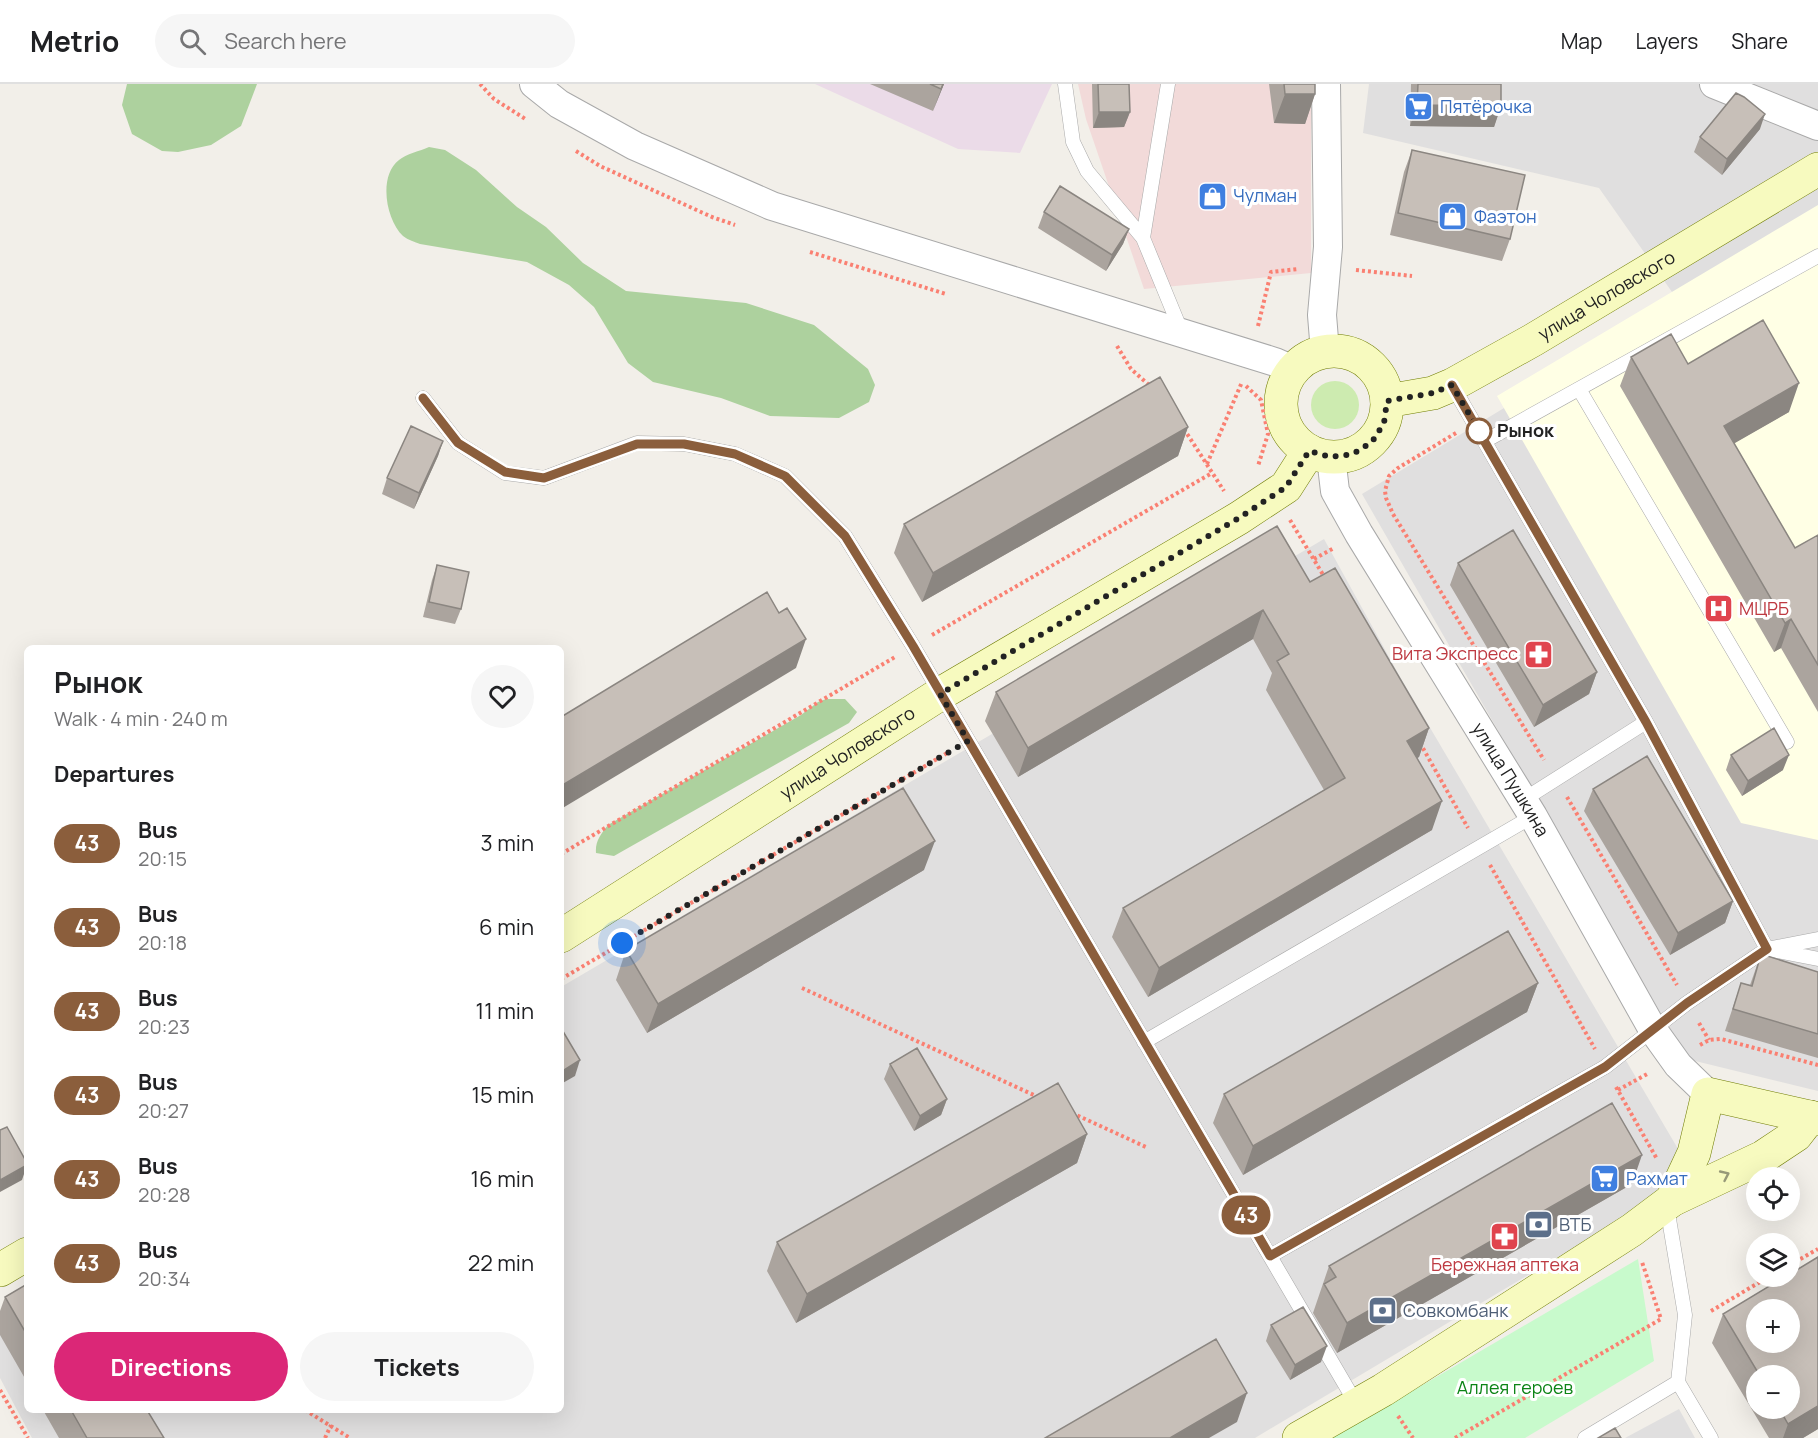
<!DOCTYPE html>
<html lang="en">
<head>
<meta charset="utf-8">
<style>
  :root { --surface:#fff; --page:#f6f6f6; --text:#202124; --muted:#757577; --line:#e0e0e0; --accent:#db2777 }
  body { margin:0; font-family:Manrope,sans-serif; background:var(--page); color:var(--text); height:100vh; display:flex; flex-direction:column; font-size:22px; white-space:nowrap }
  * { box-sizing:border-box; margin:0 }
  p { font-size:20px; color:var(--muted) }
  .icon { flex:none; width:33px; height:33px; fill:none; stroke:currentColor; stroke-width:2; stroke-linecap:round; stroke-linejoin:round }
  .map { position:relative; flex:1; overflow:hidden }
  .details { position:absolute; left:24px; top:561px; width:540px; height:768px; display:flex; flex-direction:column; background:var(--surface); border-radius:9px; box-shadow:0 6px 24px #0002 }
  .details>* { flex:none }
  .badge { padding:0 12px; border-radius:20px; font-size:21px; line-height:39px }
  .tools { position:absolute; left:1746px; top:1083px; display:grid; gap:12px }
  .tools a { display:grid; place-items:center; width:54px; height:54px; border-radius:50%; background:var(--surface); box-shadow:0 6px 24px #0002; font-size:30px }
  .you { position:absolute; width:30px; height:30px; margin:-15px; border:4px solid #fff; border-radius:50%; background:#1a73e8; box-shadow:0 0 0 9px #1a73e833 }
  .map>.badge { position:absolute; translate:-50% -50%; box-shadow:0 0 0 3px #fff }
  h2 { padding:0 30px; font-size:22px; line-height:54px }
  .round { display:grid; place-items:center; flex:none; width:63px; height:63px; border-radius:32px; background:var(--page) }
  .headline { display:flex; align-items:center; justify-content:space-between; height:102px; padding:0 30px }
  h1 { font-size:28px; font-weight:700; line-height:45px }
  .button { display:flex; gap:12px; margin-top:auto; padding:12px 30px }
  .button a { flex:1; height:69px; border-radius:36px; background:var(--accent); color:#fff; font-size:24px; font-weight:700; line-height:69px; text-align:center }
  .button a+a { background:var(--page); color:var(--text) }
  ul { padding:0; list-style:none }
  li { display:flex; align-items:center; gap:18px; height:84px; padding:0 30px }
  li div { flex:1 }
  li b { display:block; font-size:22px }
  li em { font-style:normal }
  li .badge { min-width:66px; font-weight:700; text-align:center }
  header { display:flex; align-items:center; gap:36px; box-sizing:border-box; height:84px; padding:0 30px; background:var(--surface); border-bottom:2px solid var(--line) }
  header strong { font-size:28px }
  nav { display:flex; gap:33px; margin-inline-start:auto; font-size:21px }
  .search { width:420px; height:54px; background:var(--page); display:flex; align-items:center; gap:15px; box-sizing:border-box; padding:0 21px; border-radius:33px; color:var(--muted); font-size:22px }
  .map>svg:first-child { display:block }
</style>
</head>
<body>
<header>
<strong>Metrio</strong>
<div class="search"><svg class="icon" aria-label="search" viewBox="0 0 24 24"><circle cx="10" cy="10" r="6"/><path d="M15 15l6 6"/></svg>Search here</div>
<nav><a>Map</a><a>Layers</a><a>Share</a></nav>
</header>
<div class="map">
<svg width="1818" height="1354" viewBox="0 0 1818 1354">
  <rect width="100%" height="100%" fill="#f2efe9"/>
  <!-- residential -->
  <path fill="#e0dfdf" d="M 1369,0 L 1818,0 L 1818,1007 L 1687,975 L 1362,410 L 1679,218 L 1599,104 L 1363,49 Z
    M 1324,455 L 1399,591 L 1694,1092 L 1255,1354 L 32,1354 L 0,1294 L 0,1232 L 27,1216 L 27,1326 L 561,1326 L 561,903 Z
    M 1679,1325 L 1695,1354 L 1625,1354 Z"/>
  <!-- commercial -->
  <path fill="#f2dad9" d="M 1078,0 L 1308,0 L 1311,18 L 1311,189 L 1144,205 L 1086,35 Z"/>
  <!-- industrial -->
  <path fill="#ebdbe8" d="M 815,0 L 1052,0 L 1020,69 L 958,65 Z"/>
  <!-- education -->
  <path fill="#ffffe5" d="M 1818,121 L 1818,756 L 1741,739 L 1497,312 Z"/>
  <!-- grass -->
  <path fill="#cdebb0" d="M1311 321a24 24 0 1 1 48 0a24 24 0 1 1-48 0Z"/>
  <!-- forest -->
  <path fill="#add19e" d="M 127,0 L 257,0 L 241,42 L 211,61 L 178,68 L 162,67 L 132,50 L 122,21 Z
    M 429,63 L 445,66 L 476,86 L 517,123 L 546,143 L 583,179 L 626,207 L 746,219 L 814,241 L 868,285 L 875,301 L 869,318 L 839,334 L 770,332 L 721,314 L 653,298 L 628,279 L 594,223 L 569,201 L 527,178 L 420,160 C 415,158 408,156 403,152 C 386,136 378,92 399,76 C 406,70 420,67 429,63 Z
    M 826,615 L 845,615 L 857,628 L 849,639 L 621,768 L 614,772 L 596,769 C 595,757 601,750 608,741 L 801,631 L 818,618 Z"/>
  <!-- park -->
  <path fill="#c8facc" d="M 1638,1175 L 1654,1277 L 1525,1354 L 1332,1354 Z"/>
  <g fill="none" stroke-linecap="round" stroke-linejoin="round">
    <defs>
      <path id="lane" d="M 1065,0 L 1073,58 L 1087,87 L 1143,154
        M 1168,0 L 1143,154 L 1182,249
        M 1452,301 L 1646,638 L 1767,865 L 1818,875
        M 1579,305 L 1787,658
        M 423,314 L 458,359 L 505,389 L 544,394 L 637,359 L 684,360 L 735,370 L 785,392 L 845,452 L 913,562 L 1357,1321
        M 1485,357 L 1818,172
        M 1523,716 L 1646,638
        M 1144,958 L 1533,732
        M 1667,1123 L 1685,1231 L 1678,1298 L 1711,1354
        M 1270,1172 L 1605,983 L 1687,919 L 1767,865 L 1818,855
        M 1585,1354 L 1678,1298"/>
      <g id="street">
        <path d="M 534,0 L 559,20 L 635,62 L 772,122 L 1275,278 L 1293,286"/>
        <path d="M 1714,0 L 1818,42"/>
        <path d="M 1325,268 L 1322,231 L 1328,163 L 1326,0"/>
        <path id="s1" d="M 1331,373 L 1335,407 L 1359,450 L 1533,732 L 1653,946 L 1678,981 L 1708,1010"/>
      </g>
      <g id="secondary">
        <circle cx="1334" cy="320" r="53"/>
        <path id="s2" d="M 1387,317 L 1433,309 L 1452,301 L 1533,256 L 1818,85"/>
        <path id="s3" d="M 561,852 L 940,610 L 1239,434 L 1286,403 L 1309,367"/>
        <path d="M 1672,1116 L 1694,1069 L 1708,1010 L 1818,1035"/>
        <path d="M 0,1186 L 27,1170"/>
        <path d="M 1299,1354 L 1383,1306 L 1632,1146 L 1672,1116 L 1763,1073 L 1796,1051 L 1810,1033"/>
      </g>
    </defs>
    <!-- lane casing -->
    <use href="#lane" stroke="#a9a9a9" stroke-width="15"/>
    <!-- street casing -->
    <use href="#street" stroke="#a9a9a9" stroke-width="30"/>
    <!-- secondary casing -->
    <use href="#secondary" stroke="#707d05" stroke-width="34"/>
    <!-- path -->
    <path stroke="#fa8072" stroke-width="4" stroke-dasharray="3 3" stroke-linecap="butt" d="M 480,0 L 494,15 L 527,36
      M 576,67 L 600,82 L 712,133 L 735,141
      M 810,168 L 946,210
      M 1356,186 L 1412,192
      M 1258,242 L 1271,188 L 1298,185
      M 1117,262 L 1131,285 L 1150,302
      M 1246,302 L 1261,316 L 1268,350 L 1258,382
      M 1184,345 L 1224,407
      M 1456,349 L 1398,384 L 1389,392 L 1385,407 L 1386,414 L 1393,430 L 1544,676
      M 1207,380 L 1242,298
      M 1290,436 L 1325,494
      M 1314,475 L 1334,464
      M 932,551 L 1212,389
      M 1420,659 L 1468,744
      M 1567,713 L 1677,901
      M 561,770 L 895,573
      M 1490,781 L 1595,965
      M 561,895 L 949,668
      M 802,904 L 1038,1013
      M 1699,939 L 1709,956
      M 1700,961 L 1709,956 L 1721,955 L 1818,981
      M 1616,1003 L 1657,1075
      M 1618,1006 L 1649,989
      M 1072,1029 L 1146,1063
      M 1790,1181 L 1818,1165
      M 1711,1227 L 1770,1192
      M 0,1306 L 28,1354
      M 305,1326 L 350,1354
      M 1398,1332 L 1413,1354
      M 325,1354 L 331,1341
      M 1455,1354 L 1661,1235 L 1642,1178"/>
    <!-- lane -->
    <use href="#lane" stroke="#fff" stroke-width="14"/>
    <!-- street -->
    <use href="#street" stroke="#fff" stroke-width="28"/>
    <!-- secondary -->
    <use href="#secondary" stroke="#f7fabf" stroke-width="33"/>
  </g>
  <!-- wall -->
  <path fill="#aba49e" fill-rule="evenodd" d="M 870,0 L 944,0 L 933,27 Z
    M 1092,0 L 1129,0 L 1130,28 L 1124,43 L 1093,44 Z
    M 1269,0 L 1315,0 L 1315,10 L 1305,40 L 1274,39 Z
    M 1411,0 L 1501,0 L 1501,22 L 1494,43 L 1410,42 Z
    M 1760,45 L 1722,91 L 1694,68 L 1700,53 Z
    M 1412,66 L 1510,155 L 1502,177 L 1390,151 L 1404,88 Z
    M 1044,128 L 1129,145 L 1123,160 L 1106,187 L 1038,144 Z
    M 1631,273 L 1688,280 L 1789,328 L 1734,359 L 1795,464 L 1818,451 L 1818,628 L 1781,564 L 1774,568 L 1620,302 Z
    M 1188,343 L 1178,372 L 922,518 L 894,469 L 904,440 Z
    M 443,357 L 438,372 L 414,425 L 382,410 L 387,394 Z
    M 1458,479 L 1597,588 L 1589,610 L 1534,643 L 1450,501 Z
    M 437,481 L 461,525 L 455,540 L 423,533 L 432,496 Z
    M 1310,498 L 1429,644 L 1419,673 L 1417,674 L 1432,746 L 1148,913 L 1112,853 L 1123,824 L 1324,706 L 1266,606 L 1272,589 L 1253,555 L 1018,693 L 985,637 L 996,608 Z
    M 1731,671 L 1783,686 L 1742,712 L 1726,686 Z
    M 1593,705 L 1733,817 L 1725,839 L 1670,871 L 1584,727 Z
    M 924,786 L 647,949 L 616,896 L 626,866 Z
    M 1761,870 L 1818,888 L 1818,974 L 1725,947 L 1741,899 L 1750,901 Z
    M 1538,899 L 1527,928 L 1243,1091 L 1213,1039 L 1224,1010 Z
    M 890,980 L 947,1015 L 941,1031 L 914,1047 L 884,995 Z
    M 1087,1050 L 1077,1079 L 796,1239 L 767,1187 L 777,1158 Z
    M 1632,1100 L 1337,1269 L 1313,1229 L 1329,1182 Z
    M 1818,1173 L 1818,1345 L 1803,1354 L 1769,1354 L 1712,1259 L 1723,1230 ZM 1756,1292 L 1790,1292 L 1790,1324 L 1756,1324 Z
    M 27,1200 L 27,1298 L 0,1251 L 0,1227 L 5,1213 Z
    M 1271,1241 L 1321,1278 L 1290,1296 L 1266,1257 Z
    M 43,1326 L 147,1326 L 164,1354 L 59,1354 Z"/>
  <!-- shaded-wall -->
  <path fill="#8b8681" d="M 943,0 L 944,0 L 933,27 Z
    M 1285,10 L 1315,10 L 1305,40 L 1274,39 Z
    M 1417,21 L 1501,22 L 1494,43 L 1410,42 Z
    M 1099,28 L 1130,28 L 1124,43 L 1093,44 Z
    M 1765,30 L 1760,45 L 1722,91 L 1727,75 Z
    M 1129,145 L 1123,160 L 1106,187 L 1112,171 Z
    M 1799,299 L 1789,328 L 1714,371 L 1724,342 Z
    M 1188,343 L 1178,372 L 922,518 L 933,489 Z
    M 443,357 L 438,372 L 414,425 L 419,409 Z
    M 1263,526 L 1253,555 L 1018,693 L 1028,664 Z
    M 1791,535 L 1781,564 L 1774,568 L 1785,539 Z
    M 806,555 L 796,584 L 561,725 L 561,702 Z
    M 1597,588 L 1589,610 L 1534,643 L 1543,621 Z
    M 1429,644 L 1419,673 L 1397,686 L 1407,657 Z
    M 1789,671 L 1783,686 L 1742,712 L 1748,697 Z
    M 1442,717 L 1432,746 L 1148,913 L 1159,884 Z
    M 935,757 L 924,786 L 647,949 L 658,920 Z
    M 1733,817 L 1725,839 L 1670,871 L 1678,849 Z
    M 1538,899 L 1527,928 L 1243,1091 L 1253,1062 Z
    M 580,976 L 575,992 L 561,1000 L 561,988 Z
    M 947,1015 L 941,1031 L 914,1047 L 920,1032 Z
    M 1087,1050 L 1077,1079 L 796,1239 L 807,1210 Z
    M 1642,1071 L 1632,1100 L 1337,1269 L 1347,1239 Z
    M 27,1081 L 22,1096 L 0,1108 L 0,1096 Z
    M 1327,1262 L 1321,1278 L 1290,1296 L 1295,1281 Z
    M 1247,1309 L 1237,1338 L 1209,1354 L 1170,1354 Z
    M 1818,1322 L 1818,1345 L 1803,1354 L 1783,1354 L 1788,1340 Z"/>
  <!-- building -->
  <path fill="#c7bfb8" stroke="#8b8681" stroke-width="1.5" fill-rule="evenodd" d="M 930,0 L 943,0 L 941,5 Z
    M 1098,0 L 1129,0 L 1130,28 L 1099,28 Z
    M 1284,0 L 1315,0 L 1315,10 L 1285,10 Z
    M 1418,0 L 1501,0 L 1501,22 L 1417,21 Z
    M 1736,9 L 1744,13 L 1765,30 L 1727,75 L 1700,53 Z
    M 1412,66 L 1525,91 L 1510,155 L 1398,129 Z
    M 1060,102 L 1129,145 L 1112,171 L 1044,128 Z
    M 1763,236 L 1799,299 L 1724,342 L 1795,464 L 1818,451 L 1818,581 L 1791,535 L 1785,539 L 1631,273 L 1671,250 L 1688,280 Z
    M 1160,293 L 1188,343 L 933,489 L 904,440 Z
    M 411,342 L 443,357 L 419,409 L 387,394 Z
    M 1277,442 L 1310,498 L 1335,484 L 1429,644 L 1407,657 L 1442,717 L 1159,884 L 1123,824 L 1345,694 L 1277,577 L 1289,570 L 1263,526 L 1028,664 L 996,608 Z
    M 1513,446 L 1597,588 L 1543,621 L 1458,479 Z
    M 437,481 L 469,488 L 461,525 L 429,518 Z
    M 767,508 L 779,529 L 787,524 L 806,555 L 561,702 L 561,633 Z
    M 1774,644 L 1789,671 L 1748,697 L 1731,671 Z
    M 1647,672 L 1733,817 L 1678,849 L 1593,705 Z
    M 903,704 L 935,757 L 658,920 L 626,866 Z
    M 1508,847 L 1538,899 L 1253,1062 L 1224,1010 Z
    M 1761,870 L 1818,888 L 1818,950 L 1733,925 L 1741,899 L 1752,902 Z
    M 561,944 L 580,976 L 561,988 Z
    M 917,964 L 947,1015 L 920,1032 L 890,980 Z
    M 1058,999 L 1087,1050 L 807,1210 L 777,1158 Z
    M 1612,1019 L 1642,1071 L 1347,1239 L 1324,1200 L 1336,1193 L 1329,1182 Z
    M 7,1043 L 27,1079 L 27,1081 L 0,1096 L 0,1046 Z
    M 1818,1173 L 1818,1322 L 1788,1340 L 1779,1324 L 1790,1324 L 1790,1292 L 1760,1292 L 1723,1230 L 1786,1192 L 1790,1192 L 1790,1190 ZM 1756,1226 L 1790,1226 L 1790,1258 L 1756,1258 Z
    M 27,1200 L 27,1251 L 5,1213 Z
    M 1303,1223 L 1327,1262 L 1295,1281 L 1271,1241 Z
    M 1216,1255 L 1247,1309 L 1170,1354 L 1045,1354 Z
    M 71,1326 L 147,1326 L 164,1354 L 87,1354 Z
    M 1615,1344 L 1621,1354 L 1598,1354 Z"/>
  <!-- one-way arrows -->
  <defs><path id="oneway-chevron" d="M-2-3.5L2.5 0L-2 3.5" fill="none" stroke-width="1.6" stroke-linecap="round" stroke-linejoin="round" transform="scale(1.5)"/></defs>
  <use stroke="#979978" href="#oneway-chevron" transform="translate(1725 1091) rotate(-25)"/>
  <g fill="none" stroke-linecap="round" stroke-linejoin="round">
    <defs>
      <path id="line" d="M 423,314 L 458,359 L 505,388 L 544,394 L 637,360 L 684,360 L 735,370 L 785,392 L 845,452 L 913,562 L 1270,1172 L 1605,983 L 1687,919 L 1767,865 L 1646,638 L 1452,301"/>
    </defs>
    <!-- line casing -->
    <use href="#line" stroke="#fff" stroke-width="14"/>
    <!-- line -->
    <use href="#line" stroke="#8b5e3c" stroke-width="9"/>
    <!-- walk -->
    <path stroke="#222" stroke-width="6" stroke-dasharray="0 10.8" d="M 622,859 L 968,657 L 940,610 L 1239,434 L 1286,403 L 1309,367 L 1331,373 L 1353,370 L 1372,358 L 1384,339 L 1387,317 L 1433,309 L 1452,301 L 1479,347"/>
  </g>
  <!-- icons -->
  <defs>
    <symbol id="supermarket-square" viewBox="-11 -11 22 22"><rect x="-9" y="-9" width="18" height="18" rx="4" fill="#3f7fe0" stroke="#fff"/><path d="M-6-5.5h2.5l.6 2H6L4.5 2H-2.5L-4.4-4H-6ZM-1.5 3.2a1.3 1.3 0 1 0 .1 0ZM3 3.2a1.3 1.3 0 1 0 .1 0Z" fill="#fff"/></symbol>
    <symbol id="shop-square" viewBox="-11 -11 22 22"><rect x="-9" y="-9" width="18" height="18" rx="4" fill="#3f7fe0" stroke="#fff"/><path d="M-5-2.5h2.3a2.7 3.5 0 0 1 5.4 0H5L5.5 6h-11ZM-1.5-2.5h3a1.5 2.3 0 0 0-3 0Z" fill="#fff"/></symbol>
    <symbol id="hospital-square" viewBox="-11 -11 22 22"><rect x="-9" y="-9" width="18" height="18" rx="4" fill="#e0444e" stroke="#fff"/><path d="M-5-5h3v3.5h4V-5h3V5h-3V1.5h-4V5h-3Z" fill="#fff"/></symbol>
    <symbol id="pharmacy-square" viewBox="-11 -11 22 22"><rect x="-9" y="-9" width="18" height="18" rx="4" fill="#e0444e" stroke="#fff"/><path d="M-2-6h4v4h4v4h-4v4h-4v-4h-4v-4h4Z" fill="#fff"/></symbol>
    <symbol id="bank-square" viewBox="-11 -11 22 22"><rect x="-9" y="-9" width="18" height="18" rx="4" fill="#5c6f8a" stroke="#fff"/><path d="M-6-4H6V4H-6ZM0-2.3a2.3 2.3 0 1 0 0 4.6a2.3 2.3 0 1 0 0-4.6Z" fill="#fff"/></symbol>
  </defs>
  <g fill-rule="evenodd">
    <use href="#supermarket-square" x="1402" y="6" width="33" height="33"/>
    <use href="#shop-square" x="1196" y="96" width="33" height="33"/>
    <use href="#shop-square" x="1436" y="116" width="33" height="33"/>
    <use href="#hospital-square" x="1702" y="508" width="33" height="33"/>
    <use href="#pharmacy-square" x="1522" y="554" width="33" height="33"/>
    <use href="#supermarket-square" x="1588" y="1078" width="33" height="33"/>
    <use href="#bank-square" x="1522" y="1124" width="33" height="33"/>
    <use href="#pharmacy-square" x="1488" y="1136" width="33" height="33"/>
    <use href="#bank-square" x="1366" y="1210" width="33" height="33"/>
  </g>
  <!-- markers -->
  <circle fill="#fff" stroke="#8b5e3c" stroke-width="3" cx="1479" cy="347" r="12"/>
  <g text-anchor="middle" stroke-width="6" stroke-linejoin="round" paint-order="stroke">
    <!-- shop labels -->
    <g font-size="18" fill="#366cbe" stroke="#fff" text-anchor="start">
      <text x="1440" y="29">Пятёрочка</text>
      <text x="1233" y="118">Чулман</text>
      <text x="1474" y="139">Фаэтон</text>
      <text x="1626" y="1101">Рахмат</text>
    </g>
    <!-- street labels -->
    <g font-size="18" fill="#222" stroke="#fff">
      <text dy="6" stroke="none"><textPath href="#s2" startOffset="246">улица Чоловского</textPath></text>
      <text dy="6" stroke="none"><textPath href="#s3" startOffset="340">улица Чоловского</textPath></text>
      <text dy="6" stroke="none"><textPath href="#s1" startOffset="372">улица Пушкина</textPath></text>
    </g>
    <!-- stop labels -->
    <g font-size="18" font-weight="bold" fill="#222" stroke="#fff" text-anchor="start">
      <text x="1497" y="353">Рынок</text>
    </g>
    <!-- health labels -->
    <g font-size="18" fill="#be3a42" stroke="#fff" text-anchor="start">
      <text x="1739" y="531">МЦРБ</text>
      <text x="1518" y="576" text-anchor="end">Вита Экспресс</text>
      <text x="1505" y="1187" text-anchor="middle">Бережная аптека</text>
    </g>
    <!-- service labels -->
    <g font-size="18" fill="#4e5e75" stroke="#fff" text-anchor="start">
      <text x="1559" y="1147">ВТБ</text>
      <text x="1403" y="1233">Совкомбанк</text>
    </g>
    <!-- park labels -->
    <g font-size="18" fill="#0c8416" stroke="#fff">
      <text x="1515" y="1310">Аллея героев</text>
    </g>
  </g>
</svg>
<div class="tools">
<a><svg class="icon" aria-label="locate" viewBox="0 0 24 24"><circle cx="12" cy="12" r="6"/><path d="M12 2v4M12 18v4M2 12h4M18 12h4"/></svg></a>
<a><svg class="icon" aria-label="layers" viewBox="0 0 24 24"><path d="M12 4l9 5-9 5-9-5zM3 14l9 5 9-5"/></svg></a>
<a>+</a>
<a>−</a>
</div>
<div class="you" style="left:622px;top:859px"></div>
<b class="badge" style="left:1246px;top:1131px;background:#8b5e3c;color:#fff">43</b>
<section class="details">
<div class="headline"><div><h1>Рынок</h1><p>Walk · 4 min · 240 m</p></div><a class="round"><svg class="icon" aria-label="heart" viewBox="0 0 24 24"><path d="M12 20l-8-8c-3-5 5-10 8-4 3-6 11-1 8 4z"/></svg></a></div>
<h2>Departures</h2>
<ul>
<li><span class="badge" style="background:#8b5e3c;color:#fff">43</span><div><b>Bus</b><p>20:15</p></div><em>3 min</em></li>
<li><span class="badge" style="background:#8b5e3c;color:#fff">43</span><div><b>Bus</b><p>20:18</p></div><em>6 min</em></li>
<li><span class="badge" style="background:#8b5e3c;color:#fff">43</span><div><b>Bus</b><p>20:23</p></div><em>11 min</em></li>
<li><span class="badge" style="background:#8b5e3c;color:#fff">43</span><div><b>Bus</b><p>20:27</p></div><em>15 min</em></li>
<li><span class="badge" style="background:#8b5e3c;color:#fff">43</span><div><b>Bus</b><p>20:28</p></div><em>16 min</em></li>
<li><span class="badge" style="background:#8b5e3c;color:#fff">43</span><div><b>Bus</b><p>20:34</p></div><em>22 min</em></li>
</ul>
<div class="button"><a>Directions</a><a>Tickets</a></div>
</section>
</div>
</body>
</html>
